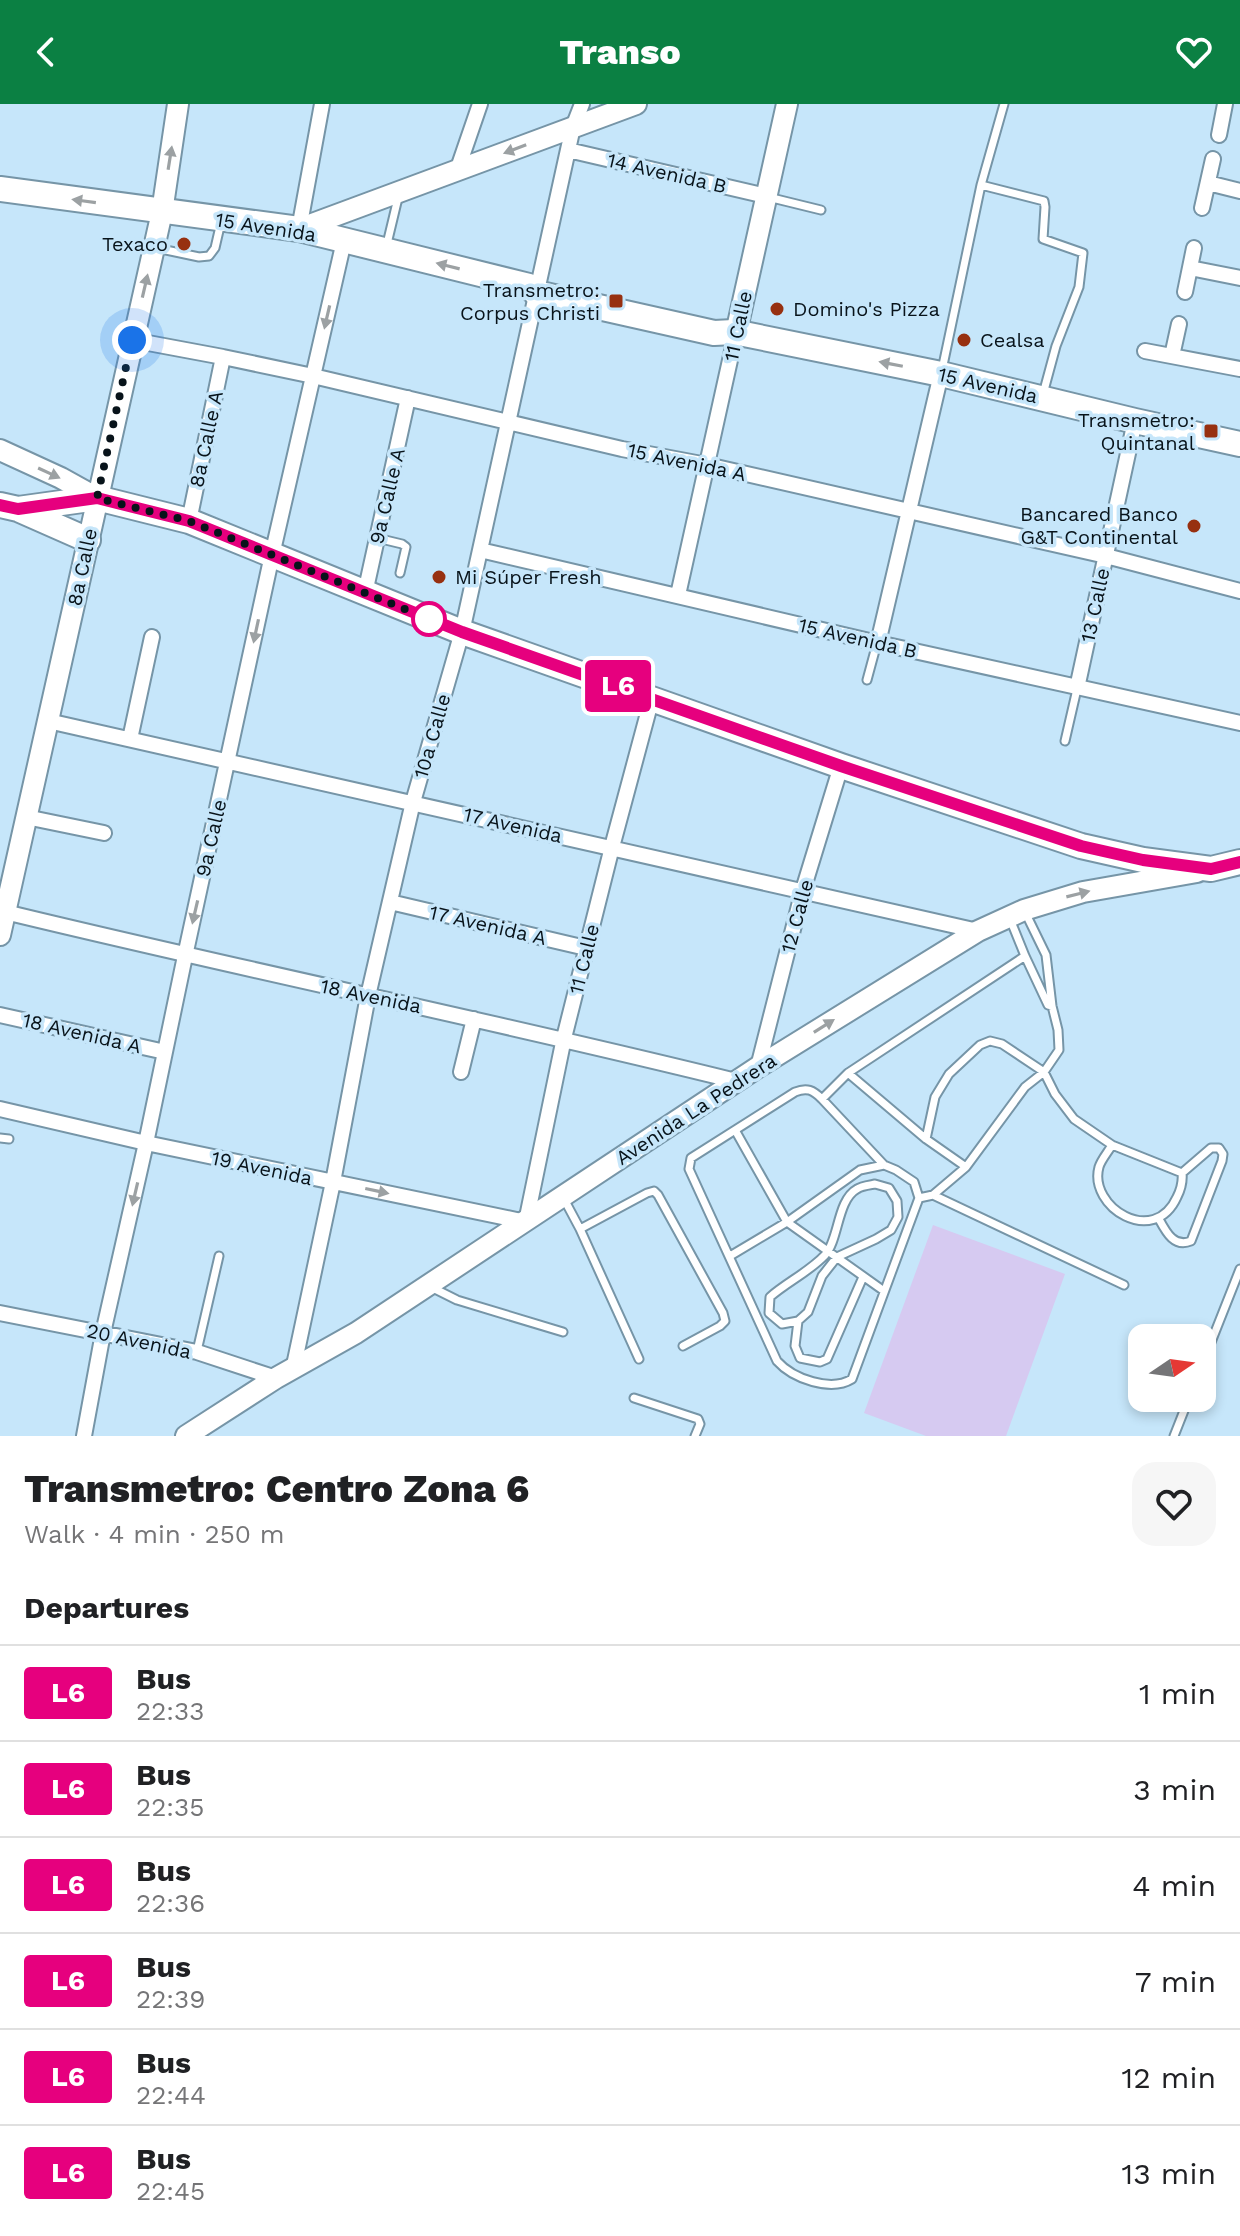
<!DOCTYPE html>
<html lang="en">
<head>
<meta charset="utf-8">
<style>
  :root { --surface:#fff; --page:#f6f6f6; --text:#202124; --muted:#757577; --line:#e0e0e0; --accent:#0b8043 }
  body { margin:0; font-family:"Work Sans",sans-serif; background:var(--page); color:var(--text); height:100vh; display:flex; flex-direction:column; font-size:30px; white-space:nowrap }
  * { box-sizing:border-box; margin:0 }
  p { font-size:26px; color:var(--muted) }
  .icon { flex:none; width:44px; height:44px; fill:none; stroke:currentColor; stroke-width:2; stroke-linecap:round; stroke-linejoin:round }
  .map { position:relative; height:1332px; overflow:hidden }
  .side { display:flex; flex-direction:column; background:var(--surface); flex:1 }
  .side>* { flex:none }
  .badge { padding:0 16px; border-radius:6px; font-size:28px; line-height:52px }
  .needle { width:52px; rotate:77deg }
  .buttons { position:absolute; left:1128px; top:1220px; display:grid; gap:16px }
  .buttons a { display:grid; place-items:center; width:88px; height:88px; border-radius:16px; background:var(--surface); box-shadow:0 4px 12px #0003; font-size:40px }
  .you { position:absolute; width:40px; height:40px; margin:-20px; border:6px solid #fff; border-radius:50%; background:#1a73e8; box-shadow:0 0 0 12px #1a73e833 }
  .map>.badge { position:absolute; translate:-50% -50%; box-shadow:0 0 0 4px #fff }
  h2 { padding:0 24px; font-size:30px; line-height:72px }
  .round { display:grid; place-items:center; flex:none; width:84px; height:84px; border-radius:24px; background:var(--page) }
  .overview { display:flex; align-items:center; justify-content:space-between; height:136px; padding:0 24px }
  h1 { font-size:38px; font-weight:800; line-height:60px }
  ul { padding:0; list-style:none }
  li { display:flex; align-items:center; gap:24px; height:96px; padding:0 24px; border-top:2px solid var(--line) }
  li div { flex:1 }
  li b { display:block; font-size:30px }
  li em { font-style:normal }
  li .badge { min-width:88px; font-weight:700; text-align:center }
  header { display:flex; justify-content:space-between; align-items:center; height:104px; padding:0 24px; background:var(--accent); color:#fff; font-size:36px; font-weight:800 }
  .map>svg:first-child { display:block }
</style>
</head>
<body>
<header><svg class="icon" aria-label="back" viewBox="0 0 24 24"><path d="M15 5l-7 7 7 7"/></svg>Transo<svg class="icon" aria-label="heart" viewBox="0 0 24 24"><path d="M12 20l-8-8c-3-5 5-10 8-4 3-6 11-1 8 4z"/></svg></header>
<div class="map">
<svg width="1240" height="1332" viewBox="0 0 1240 1332">
  <rect width="100%" height="100%" fill="#c6e6fa"/>
  <!-- green -->
  <path fill="#d6caf1" d="M 933,1121 L 1065,1170 L 1006,1332 L 926,1332 L 864,1309 Z"/>
  <g fill="none" stroke-linecap="round" stroke-linejoin="round">
    <defs>
      <path id="lane" d="M 981,81 L 1044,97 L 1045,103 L 1043,135 L 1083,149 L 1079,183 L 1056,242 L 1043,290
        M 768,93 L 821,106
        M 156,144 L 199,153 L 209,152 L 215,144 L 221,118
        M 386,144 L 398,94
        M 942,266 L 981,81 L 1004,0
        M 377,434 L 402,440 L 406,443 L 400,469
        M 867,576 L 877,539
        M 1065,637 L 1077,585
        M 1010,815 L 1025,852 L 1048,901 L 1052,902
        M 848,969 L 926,1035 L 966,1063
        M 822,995 C 813,986 807,983 795,988 L 691,1054 L 689,1065 L 777,1257 C 793,1275 831,1288 852,1275 L 919,1094 L 933,1091 L 966,1063 L 1025,983 L 1044,968 L 1059,946 L 1058,926 L 1052,902 L 1046,851 L 1025,808
        M 735,1026 L 787,1118 L 884,1187
        M 0,1034 L 9,1035
        M 926,1035 L 935,993 L 949,970 L 980,941 L 990,937 L 1002,940 L 1044,968 L 1055,990 L 1074,1015 L 1112,1041 L 1182,1069 C 1183,1078 1181,1085 1177,1093 C 1154,1144 1088,1103 1099,1063 C 1101,1056 1108,1048 1112,1041
        M 884,1061 L 822,995 L 848,969 L 1025,852
        M 875,1080 L 889,1084 L 897,1097 L 898,1113 L 891,1126 L 876,1135 L 837,1153 L 822,1172 L 808,1208 L 798,1217 L 782,1220 L 769,1209 L 770,1193 C 787,1178 809,1168 825,1151 C 839,1136 837,1096 857,1085 C 861,1082 870,1081 875,1080 Z
        M 933,1091 L 1124,1181
        M 564,1095 L 580,1125 L 639,1255
        M 1159,1115 C 1166,1128 1174,1144 1191,1137 L 1222,1057 L 1223,1050 L 1219,1044 L 1211,1044 L 1182,1069
        M 580,1125 L 647,1089 L 654,1087 L 658,1091 L 723,1209 L 725,1217 L 720,1222 L 683,1242
        M 730,1152 L 787,1118 L 860,1066 L 884,1061 L 896,1066 L 914,1078 L 919,1094
        M 431,1183 L 457,1196 L 563,1228
        M 798,1217 L 795,1242 L 800,1254 L 820,1258 L 827,1255 L 863,1173
        M 197,1247 L 219,1152
        M 1202,1261 L 1240,1165
        M 634,1294 L 698,1315 L 700,1320 L 695,1332
        M 1174,1332 L 1189,1294"/>
      <path id="street" d="M 1219,31 L 1225,0
        M 568,46 L 766,92
        M 457,67 L 480,0
        M 1208,79 L 1240,87
        M 1202,104 L 1213,55
        M 299,125 L 322,0
        M 1190,164 L 1240,174
        M 1185,188 L 1194,144
        M 132,236 L 223,253 L 313,272 L 622,345 L 707,361 L 1106,452 L 1240,487
        M 1145,247 L 1240,265
        M 1172,252 L 1179,220
        M 189,417 L 223,253
        M 480,446 L 878,539 L 1240,619
        M 365,489 L 408,294
        M 678,491 L 736,229
        M 878,539 L 941,270
        M 1077,584 L 1135,317
        M 48,617 L 978,827
        M 130,635 L 152,533
        M 26,713 L 104,729
        M 390,798 L 586,844
        M 5,808 C 248,867 494,917 736,977
        M 0,911 L 165,948
        M 758,963 L 803,786 L 841,662
        M 461,968 L 474,915
        M 0,1005 L 146,1039 L 526,1118 L 564,934 L 612,743 L 652,594
        M 0,1209 L 197,1248 L 276,1274
        M 293,1266 L 333,1078 L 368,892 L 413,698 L 462,528 L 573,23 L 582,0
        M 84,1332 L 103,1229 L 146,1039 L 185,852 L 272,451 L 344,137"/>
      <path id="secondary" d="M 299,125 L 636,0
        M 736,229 L 787,0
        M 0,346 L 61,374 L 97,394
        M 0,831 L 162,108 L 178,0
        M 186,1332 L 276,1274 L 356,1229 L 758,963 L 978,827 L 1024,806 L 1083,788 L 1197,768"/>
      <path id="primary" d="M 0,85 L 299,125 L 529,182 L 536,189 L 714,229 L 734,228 L 941,270 L 1135,317 L 1240,340
        M 0,401 L 18,405 L 97,394 L 189,417 L 462,528 L 841,662 L 1081,742 L 1143,756 L 1211,765 L 1240,758
        M 20,406 L 88,436"/>
    </defs>
    <!-- lane casing -->
    <use href="#lane" stroke="#7695a7" stroke-width="11"/>
    <!-- street casing -->
    <use href="#street" stroke="#7695a7" stroke-width="18"/>
    <!-- secondary casing -->
    <use href="#secondary" stroke="#7695a7" stroke-width="24"/>
    <!-- primary casing -->
    <use href="#primary" stroke="#7695a7" stroke-width="28"/>
    <!-- lane -->
    <use href="#lane" stroke="#fff" stroke-width="7"/>
    <!-- street -->
    <use href="#street" stroke="#fff" stroke-width="14"/>
    <!-- secondary -->
    <use href="#secondary" stroke="#fff" stroke-width="20"/>
    <!-- primary -->
    <use href="#primary" stroke="#fff" stroke-width="24"/>
  </g>
  <!-- one-way arrows -->
  <defs><path id="oneway-solid" d="M-6-.8H1V-3.2L6.5 0L1 3.2V.8H-6Z" transform="scale(2)"/></defs>
  <g fill="#9ca1a3">
    <use href="#oneway-solid" transform="translate(515 45) rotate(159)"/>
    <use href="#oneway-solid" transform="translate(170 54) rotate(-81)"/>
    <use href="#oneway-solid" transform="translate(84 97) rotate(-172)"/>
    <use href="#oneway-solid" transform="translate(448 162) rotate(-166)"/>
    <use href="#oneway-solid" transform="translate(145 182) rotate(-77)"/>
    <use href="#oneway-solid" transform="translate(327 213) rotate(103)"/>
    <use href="#oneway-solid" transform="translate(891 260) rotate(-169)"/>
    <use href="#oneway-solid" transform="translate(49 369) rotate(25)"/>
    <use href="#oneway-solid" transform="translate(256 527) rotate(102)"/>
    <use href="#oneway-solid" transform="translate(1078 790) rotate(-14)"/>
    <use href="#oneway-solid" transform="translate(195 808) rotate(103)"/>
    <use href="#oneway-solid" transform="translate(824 922) rotate(-32)"/>
    <use href="#oneway-solid" transform="translate(377 1087) rotate(12)"/>
    <use href="#oneway-solid" transform="translate(135 1090) rotate(103)"/>
  </g>
  <g fill="none" stroke-linecap="round" stroke-linejoin="round">
    <defs>
      <path id="line" d="M 0,401 L 18,405 L 97,394 L 189,417 L 462,528 L 841,662 L 1081,742 L 1143,756 L 1211,765 L 1240,758"/>
    </defs>
    <!-- line casing -->
    <use href="#line" stroke="#fff" stroke-width="18"/>
    <!-- line -->
    <use href="#line" stroke="#e6007e" stroke-width="12"/>
    <!-- walk -->
    <path stroke="#08131a" stroke-width="8" stroke-dasharray="0 14.4" d="M 132,236 L 97,394 L 189,417 L 429,515"/>
  </g>
  <!-- markers -->
  <g fill="#973010" stroke="#c6e6fa" stroke-width="3">
    <circle cx="184" cy="140" r="8"/>
    <rect x="608" y="189" width="16" height="16" rx="4"/>
    <circle cx="777" cy="205" r="8"/>
    <circle cx="964" cy="236" r="8"/>
    <rect x="1203" y="319" width="16" height="16" rx="4"/>
    <circle cx="1194" cy="422" r="8"/>
    <circle cx="439" cy="473" r="8"/>
  </g>
  <circle fill="#fff" stroke="#e6007e" stroke-width="4" cx="429" cy="515" r="16"/>
  <g text-anchor="middle" stroke-width="7" stroke-linejoin="round" paint-order="stroke">
    <!-- street labels -->
    <g font-size="20" fill="#08131a" stroke="#c6e6fa">
      <text transform="translate(667 69) rotate(13)" y="7">14 Avenida B</text>
      <text transform="translate(266 123) rotate(9)" y="7">15 Avenida</text>
      <text transform="translate(738 222) rotate(-78)" y="7">11 Calle</text>
      <text transform="translate(988 281) rotate(13)" y="7">15 Avenida</text>
      <text transform="translate(206 335) rotate(-78)" y="7">8a Calle A</text>
      <text transform="translate(687 358) rotate(12)" y="7">15 Avenida A</text>
      <text transform="translate(387 392) rotate(-77)" y="7">9a Calle A</text>
      <text transform="translate(82 463) rotate(-78)" y="7">8a Calle</text>
      <text transform="translate(1095 501) rotate(-78)" y="7">13 Calle</text>
      <text transform="translate(858 534) rotate(13)" y="7">15 Avenida B</text>
      <text transform="translate(432 632) rotate(-74)" y="7">10a Calle</text>
      <text transform="translate(513 721) rotate(13)" y="7">17 Avenida</text>
      <text transform="translate(211 734) rotate(-77)" y="7">9a Calle</text>
      <text transform="translate(797 812) rotate(-75)" y="7">12 Calle</text>
      <text transform="translate(488 821) rotate(13)" y="7">17 Avenida A</text>
      <text transform="translate(584 855) rotate(-76)" y="7">11 Calle</text>
      <text transform="translate(371 892) rotate(12)" y="7">18 Avenida</text>
      <text transform="translate(82 929) rotate(13)" y="7">18 Avenida A</text>
      <text transform="translate(696 1005) rotate(-33)" y="7">Avenida La Pedrera</text>
      <text transform="translate(262 1064) rotate(12)" y="7">19 Avenida</text>
      <text transform="translate(139 1237) rotate(12)" y="7">20 Avenida</text>
    </g>
    <!-- poi labels -->
    <g font-size="20" fill="#08131a" stroke="#c6e6fa" text-anchor="end">
      <text x="168" y="147">Texaco</text>
      <text x="600" y="193">Transmetro:<tspan x="600" dy="23">Corpus Christi</tspan></text>
      <text x="793" y="212" text-anchor="start">Domino's Pizza</text>
      <text x="980" y="243" text-anchor="start">Cealsa</text>
      <text x="1195" y="323">Transmetro:<tspan x="1195" dy="23">Quintanal</tspan></text>
      <text x="1178" y="417">Bancared Banco<tspan x="1178" dy="23">G&amp;T Continental</tspan></text>
      <text x="455" y="480" text-anchor="start">Mi Súper Fresh</text>
    </g>
  </g>
</svg>
<div class="buttons">
<a><svg class="needle" viewBox="-14 -14 28 28"><path d="M0-13l5 13h-10z" fill="#e53935"/><path d="M0 13l5-13h-10z" fill="#757577"/></svg></a>
</div>
<div class="you" style="left:132px;top:236px"></div>
<b class="badge" style="left:618px;top:582px;background:#e6007e;color:#fff">L6</b>
</div>
<section class="side">
<div class="overview"><div><h1>Transmetro: Centro Zona 6</h1><p>Walk · 4 min · 250 m</p></div><a class="round"><svg class="icon" aria-label="heart" viewBox="0 0 24 24"><path d="M12 20l-8-8c-3-5 5-10 8-4 3-6 11-1 8 4z"/></svg></a></div>
<h2>Departures</h2>
<ul>
<li><span class="badge" style="background:#e6007e;color:#fff">L6</span><div><b>Bus</b><p>22:33</p></div><em>1 min</em></li>
<li><span class="badge" style="background:#e6007e;color:#fff">L6</span><div><b>Bus</b><p>22:35</p></div><em>3 min</em></li>
<li><span class="badge" style="background:#e6007e;color:#fff">L6</span><div><b>Bus</b><p>22:36</p></div><em>4 min</em></li>
<li><span class="badge" style="background:#e6007e;color:#fff">L6</span><div><b>Bus</b><p>22:39</p></div><em>7 min</em></li>
<li><span class="badge" style="background:#e6007e;color:#fff">L6</span><div><b>Bus</b><p>22:44</p></div><em>12 min</em></li>
<li><span class="badge" style="background:#e6007e;color:#fff">L6</span><div><b>Bus</b><p>22:45</p></div><em>13 min</em></li>
</ul>
</section>
</body>
</html>
